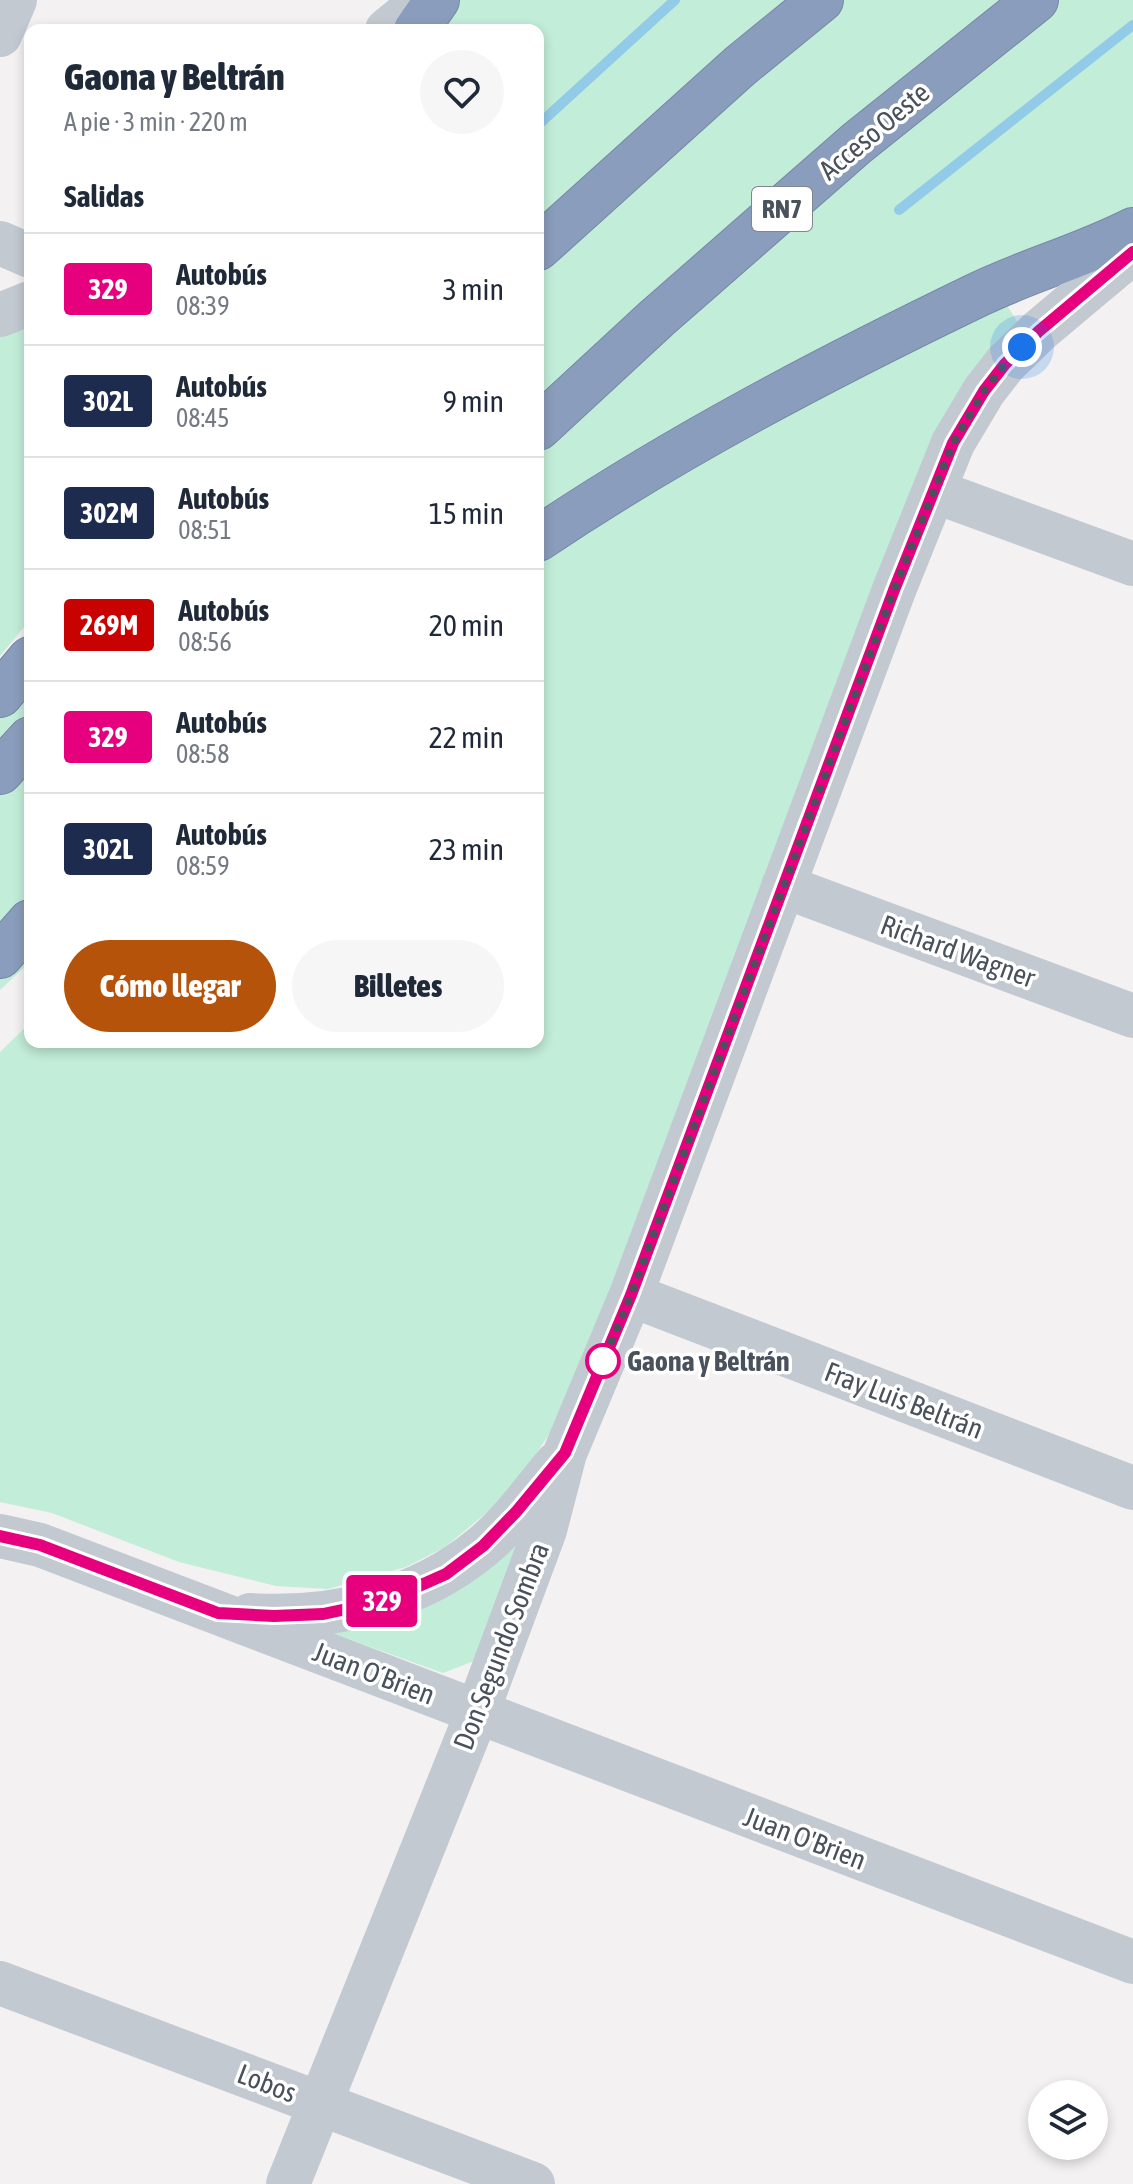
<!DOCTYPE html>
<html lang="es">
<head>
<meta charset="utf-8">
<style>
  :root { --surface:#fff; --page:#f6f6f7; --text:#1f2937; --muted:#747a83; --line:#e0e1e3; --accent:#b45309 }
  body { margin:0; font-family:"Asap Condensed",sans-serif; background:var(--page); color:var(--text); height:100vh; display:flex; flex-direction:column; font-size:30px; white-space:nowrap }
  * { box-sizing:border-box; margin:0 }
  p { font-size:26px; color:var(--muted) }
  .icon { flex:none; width:44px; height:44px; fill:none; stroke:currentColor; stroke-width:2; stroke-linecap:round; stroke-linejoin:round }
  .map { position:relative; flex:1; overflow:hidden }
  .details { position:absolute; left:24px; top:24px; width:520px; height:1024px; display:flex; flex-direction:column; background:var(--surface); border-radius:16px; box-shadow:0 4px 12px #0003 }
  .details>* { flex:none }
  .badge { padding:0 16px; border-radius:6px; font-size:28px; line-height:52px }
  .tools { position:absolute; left:1028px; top:2080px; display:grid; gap:16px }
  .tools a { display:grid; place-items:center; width:80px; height:80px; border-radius:50%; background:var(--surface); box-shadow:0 4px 12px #0003; font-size:40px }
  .you { position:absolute; width:40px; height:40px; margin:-20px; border:6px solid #fff; border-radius:50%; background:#1a73e8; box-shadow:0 0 0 12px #1a73e833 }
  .map>.badge { position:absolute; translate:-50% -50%; box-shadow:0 0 0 4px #fff }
  h2 { padding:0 40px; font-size:30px; line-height:72px }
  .round { display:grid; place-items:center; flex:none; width:84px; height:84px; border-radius:42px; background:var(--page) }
  .head { display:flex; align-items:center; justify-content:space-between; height:136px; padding:0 40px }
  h1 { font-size:38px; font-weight:800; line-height:60px }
  .button { display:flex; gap:16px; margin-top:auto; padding:16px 40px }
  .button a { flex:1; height:92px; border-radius:48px; background:var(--accent); color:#fff; font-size:32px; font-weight:800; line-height:92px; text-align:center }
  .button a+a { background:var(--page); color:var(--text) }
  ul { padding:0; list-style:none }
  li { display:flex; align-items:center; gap:24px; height:112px; padding:0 40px; border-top:2px solid var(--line) }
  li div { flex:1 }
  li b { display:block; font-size:30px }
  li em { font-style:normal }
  li .badge { min-width:88px; font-weight:700; text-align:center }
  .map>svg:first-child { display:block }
</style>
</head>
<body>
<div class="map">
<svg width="1133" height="2184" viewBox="0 0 1133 2184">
  <rect width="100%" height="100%" fill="#f3f1f1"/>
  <!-- green -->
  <path fill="#c2edd8" d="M 437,0 L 1133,0 L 1133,230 L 538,539 L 538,30 L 416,30 Z
    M 1004,301 L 1022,329 L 577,1387 L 556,1424 L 508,1495 L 445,1547 L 406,1567 L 328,1589 L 276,1586 L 179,1562 L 52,1513 L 0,1502 L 0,1052 L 30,1023 L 30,1042 L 538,1042 L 538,560 L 740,433 Z
    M 30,320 L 30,620 L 0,656 L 0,334 Z
    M 30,659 L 30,962 L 0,990 L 0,695 Z
    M 516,1546 L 474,1661 L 443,1673 L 323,1630 L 470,1581 Z"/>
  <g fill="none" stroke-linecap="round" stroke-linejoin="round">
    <!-- stream -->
    <path stroke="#92cbe8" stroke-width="10" d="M 538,125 L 675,0
      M 899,210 L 1133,25"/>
    <defs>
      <path id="highway" d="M 416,30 L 437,0
        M 538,248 L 740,66 L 821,0
        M 538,428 L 657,318 L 857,143 L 1036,0
        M 538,539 C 676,446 826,368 975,296 C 1026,271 1082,256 1133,230
        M 0,695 L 30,659
        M 0,772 L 30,739
        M 0,956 L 30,922"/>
    </defs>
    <!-- highway casing -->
    <use href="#highway" stroke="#7688a8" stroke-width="46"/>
    <!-- minor -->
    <path stroke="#c2c9d1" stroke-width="44" d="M 387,30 L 424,0
      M 0,35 L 15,0
      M 0,243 L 30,256
      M 0,315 L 30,303
      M 934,491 L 1133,564
      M 783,886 L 1133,1016
      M 631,1295 L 1133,1488
      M 0,1536 L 40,1545 L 1133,1962
      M 250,1615 C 333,1620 417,1601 482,1547 C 510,1524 533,1492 556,1464
      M 0,1983 L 533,2184
      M 288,2184 L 477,1713 L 545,1530 L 565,1453 L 631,1295 L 894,590 L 953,443 L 984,391 L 1005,364 L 1039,331 L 1133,252"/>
    <!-- highway -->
    <use href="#highway" stroke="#8b9dbc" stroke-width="44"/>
  </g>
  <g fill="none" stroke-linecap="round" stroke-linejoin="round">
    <defs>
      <path id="line" d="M 0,1536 L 40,1545 L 218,1613 L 274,1616 L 323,1614 L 385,1601 L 446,1574 L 483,1546 L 516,1512 L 565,1453 L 631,1295 L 894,590 L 953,443 L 984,391 L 1005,364 L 1039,331 L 1133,252"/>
    </defs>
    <!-- line casing -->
    <use href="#line" stroke="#fff" stroke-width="18"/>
    <!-- line -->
    <use href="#line" stroke="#e6007e" stroke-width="12"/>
    <!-- walk -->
    <path stroke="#49515d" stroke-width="8" stroke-dasharray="0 14.4" d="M 603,1361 L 599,1371 L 631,1295 L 894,590 L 953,443 L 984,391 L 1005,364 L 1022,347"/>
  </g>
  <!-- markers -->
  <circle fill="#fff" stroke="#e6007e" stroke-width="4" cx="603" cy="1361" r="16"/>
  <g text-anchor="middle" stroke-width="7" stroke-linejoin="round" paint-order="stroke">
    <!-- shield labels -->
    <rect fill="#fff" stroke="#80858e" stroke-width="2" x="752" y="187" width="60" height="44" rx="6"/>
    <g font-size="26" font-weight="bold" fill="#49515d">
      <text x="782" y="218">RN7</text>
    </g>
    <!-- street labels -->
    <g font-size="28" fill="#49515d" stroke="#fff">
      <text transform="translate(874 131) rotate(-40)" y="10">Acceso Oeste</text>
      <text transform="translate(958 951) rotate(20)" y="10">Richard Wagner</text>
      <text transform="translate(904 1400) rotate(21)" y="10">Fray Luis Beltrán</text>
      <text transform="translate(501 1646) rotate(-69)" y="10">Don Segundo Sombra</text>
      <text transform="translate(374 1673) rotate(21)" y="10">Juan O´Brien</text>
      <text transform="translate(805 1838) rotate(21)" y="10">Juan O'Brien</text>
      <text transform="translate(267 2083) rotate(21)" y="10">Lobos</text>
    </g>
    <!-- stop labels -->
    <g font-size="28" font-weight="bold" fill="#49515d" stroke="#fff" text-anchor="start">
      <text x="627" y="1371">Gaona y Beltrán</text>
    </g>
  </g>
</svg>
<div class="tools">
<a><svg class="icon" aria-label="layers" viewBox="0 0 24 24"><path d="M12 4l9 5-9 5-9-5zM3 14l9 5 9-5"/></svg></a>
</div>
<div class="you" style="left:1022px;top:347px"></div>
<b class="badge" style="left:382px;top:1601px;background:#e6007e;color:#fff">329</b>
<section class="details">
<div class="head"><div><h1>Gaona y Beltrán</h1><p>A pie · 3 min · 220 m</p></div><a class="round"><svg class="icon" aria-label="heart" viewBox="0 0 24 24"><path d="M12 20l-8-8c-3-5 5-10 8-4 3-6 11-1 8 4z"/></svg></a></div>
<h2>Salidas</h2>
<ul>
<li><span class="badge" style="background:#e6007e;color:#fff">329</span><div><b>Autobús</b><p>08:39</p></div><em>3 min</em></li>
<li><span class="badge" style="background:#1d2b4f;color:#fff">302L</span><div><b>Autobús</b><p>08:45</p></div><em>9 min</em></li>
<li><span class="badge" style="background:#1d2b4f;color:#fff">302M</span><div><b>Autobús</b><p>08:51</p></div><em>15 min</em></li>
<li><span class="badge" style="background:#c70201;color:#fff">269M</span><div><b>Autobús</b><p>08:56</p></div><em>20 min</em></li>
<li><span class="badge" style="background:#e6007e;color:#fff">329</span><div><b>Autobús</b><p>08:58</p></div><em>22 min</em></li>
<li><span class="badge" style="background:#1d2b4f;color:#fff">302L</span><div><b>Autobús</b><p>08:59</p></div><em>23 min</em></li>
</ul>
<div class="button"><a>Cómo llegar</a><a>Billetes</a></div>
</section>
</div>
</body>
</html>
